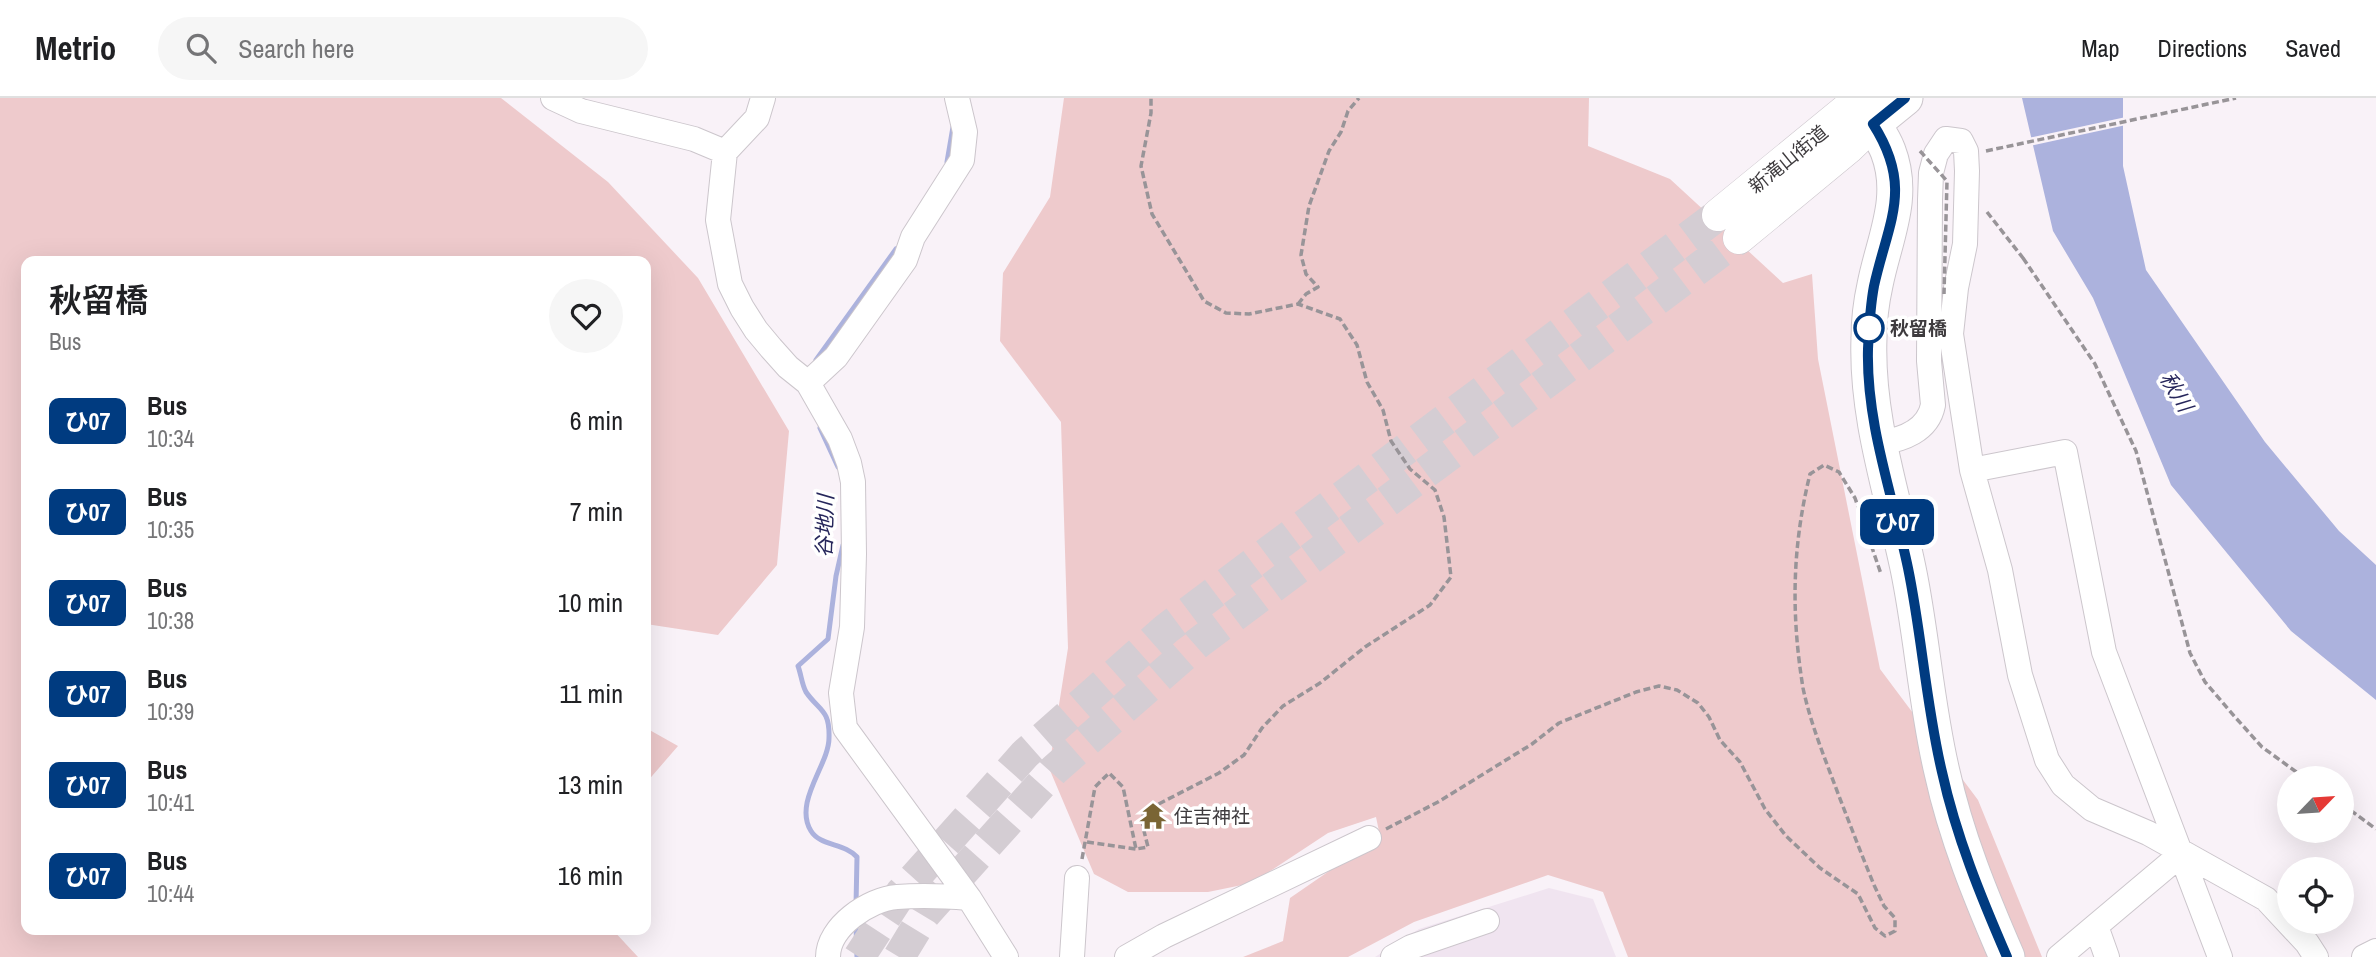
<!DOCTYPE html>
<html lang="en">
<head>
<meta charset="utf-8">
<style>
  :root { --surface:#fff; --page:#f6f6f6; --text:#202124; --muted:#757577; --line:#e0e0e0 }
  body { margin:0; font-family:"Archivo Narrow","Noto Sans JP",sans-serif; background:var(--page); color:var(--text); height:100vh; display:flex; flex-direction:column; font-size:26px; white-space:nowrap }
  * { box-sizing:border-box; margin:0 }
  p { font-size:23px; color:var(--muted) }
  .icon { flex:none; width:38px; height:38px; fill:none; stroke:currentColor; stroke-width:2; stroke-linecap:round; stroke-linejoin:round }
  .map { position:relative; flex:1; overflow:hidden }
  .side { position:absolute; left:21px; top:158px; width:630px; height:679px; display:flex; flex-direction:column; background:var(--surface); border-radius:14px; box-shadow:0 7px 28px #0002 }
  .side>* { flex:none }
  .badge { padding:0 14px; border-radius:10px; font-size:24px; line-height:46px }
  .needle { width:46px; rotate:65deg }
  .controls { position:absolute; left:2277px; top:668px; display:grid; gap:14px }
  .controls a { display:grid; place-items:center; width:77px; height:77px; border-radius:50%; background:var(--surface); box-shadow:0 7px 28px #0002; font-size:35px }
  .map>.badge { position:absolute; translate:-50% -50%; box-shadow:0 0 0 4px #fff }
  .round { display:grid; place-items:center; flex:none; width:74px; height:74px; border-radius:37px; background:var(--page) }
  .summary { display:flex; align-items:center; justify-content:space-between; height:119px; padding:0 28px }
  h1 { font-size:33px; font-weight:600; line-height:52px }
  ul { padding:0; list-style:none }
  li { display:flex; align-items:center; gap:21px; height:91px; padding:0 28px }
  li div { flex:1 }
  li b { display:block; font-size:26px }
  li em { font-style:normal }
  li .badge { min-width:77px; font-weight:700; text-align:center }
  header { display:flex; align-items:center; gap:42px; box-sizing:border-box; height:98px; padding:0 35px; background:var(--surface); border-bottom:2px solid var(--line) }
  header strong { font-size:33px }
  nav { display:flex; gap:38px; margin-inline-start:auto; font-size:24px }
  .search { width:490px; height:63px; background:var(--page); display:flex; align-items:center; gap:18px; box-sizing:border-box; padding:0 24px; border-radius:38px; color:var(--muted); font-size:26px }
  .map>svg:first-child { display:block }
</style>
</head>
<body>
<header>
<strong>Metrio</strong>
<div class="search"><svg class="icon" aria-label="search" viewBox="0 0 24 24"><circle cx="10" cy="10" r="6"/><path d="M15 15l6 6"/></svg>Search here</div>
<nav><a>Map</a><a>Directions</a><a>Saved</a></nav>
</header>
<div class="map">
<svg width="2376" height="859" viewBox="0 0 2376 859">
  <rect width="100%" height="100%" fill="#f9f2f8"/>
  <!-- built -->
  <path fill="#f0e4f0" d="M 1549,790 L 1593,801 L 1616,859 L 1375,859 L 1419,831 Z"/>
  <!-- green -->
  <path fill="#eecacc" d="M 0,0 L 501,0 L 608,84 L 698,180 L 789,333 L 777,467 L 718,537 L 646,526 L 646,163 L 26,163 L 26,831 L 612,831 L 638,859 L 0,859 Z
    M 1064,0 L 1589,0 L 1588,48 L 1670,81 L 1783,185 L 1812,176 L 1818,261 L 1880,571 L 1978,702 L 2042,859 L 1628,859 L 1603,794 L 1548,777 L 1414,824 L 1348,859 L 1243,859 L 1283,843 L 1290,800 L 1380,738 L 1376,719 L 1328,735 L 1252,785 L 1208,794 L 1128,794 L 1094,776 L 1049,670 L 1068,550 L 1061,324 L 1000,243 L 1003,175 L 1050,99 Z
    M 646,630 L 678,648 L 646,685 Z"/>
  <!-- water -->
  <path fill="#acb2dd" d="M 2022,0 L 2123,0 L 2123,68 L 2146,172 L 2265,344 L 2339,433 L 2376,467 L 2376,602 L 2291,533 L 2171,387 L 2093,200 L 2053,133 Z"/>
  <!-- pier -->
  <path fill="#f9f2f8" d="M 2126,19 L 2126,27 L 2030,48 L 2028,40 Z"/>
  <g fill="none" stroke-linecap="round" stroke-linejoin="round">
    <!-- stream -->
    <path stroke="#acb2dd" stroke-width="5" d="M 947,64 L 953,29
      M 816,262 L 896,151
      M 820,330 L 838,369
      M 843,447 L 836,478 L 828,541 L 798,568 C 801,576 802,587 806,594 C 819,613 830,611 829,640 C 829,667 793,704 811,733 C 820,748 845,745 857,759 L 856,807
      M 856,827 L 857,859"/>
    <!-- major-tunnel -->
    <path stroke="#d4cdd3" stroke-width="32" stroke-dasharray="32 16" stroke-linecap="butt" d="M 859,859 L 901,795 L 1025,656 L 1166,531 L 1718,117
      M 899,859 L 925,816 L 1054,672 L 1198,545 L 1739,140"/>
    <defs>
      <path id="minor" d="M 553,0 L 581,13 L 694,41 L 725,54
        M 763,0 L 757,20 L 725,54 L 718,122 L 730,186 L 742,210 L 756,232 L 771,250 L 788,269 L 808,285 L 840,341 L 849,365 L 853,384 L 854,456 L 852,529 L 841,595 L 845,630 L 969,800 L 1006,859
        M 808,285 L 836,259 L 905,162 L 913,139 L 962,62 L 965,34 L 957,0
        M 1879,345 C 1902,342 1928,333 1933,307 L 1929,263 L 1930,102 L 1931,75 L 1936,56 L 1946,41 L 1961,43 L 1966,53 L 1967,73 L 1965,146 L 1956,190 L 1951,236 L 1972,372 L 2000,472 L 2020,577 L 2047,662 L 2063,687 L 2092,711 L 2148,735 L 2266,801 L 2307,845 L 2316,859
        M 1972,372 L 2065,354 L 2104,554 L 2220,859
        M 2096,828 L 2107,859
        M 828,859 C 828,829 869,801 897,799 C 921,797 945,798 969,800
        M 1072,859 L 1077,780
        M 1127,859 L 1164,838 L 1369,740
        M 1393,859 L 1411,849 L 1487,823
        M 2059,859 L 2173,763 L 2180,753
        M 2364,859 L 2376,853"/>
      <path id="major" d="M 1718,117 L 1856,4
        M 1739,140 L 1848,50 L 1873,26"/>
      <path id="highway" d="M 1861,0 L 1856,4 C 1868,20 1881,35 1888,53 C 1906,100 1884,141 1875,187 C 1871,205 1869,222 1869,240 C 1866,319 1892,394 1908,470 C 1922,537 1926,607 1942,674 C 1956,738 1981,799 2007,859
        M 1873,26 L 1905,0"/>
    </defs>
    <!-- minor casing -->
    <use href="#minor" stroke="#ccc6cc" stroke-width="26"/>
    <!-- major casing -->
    <use href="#major" stroke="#ccc6cc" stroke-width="33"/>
    <!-- highway casing -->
    <use href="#highway" stroke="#ccc6cc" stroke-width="37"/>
    <!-- path -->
    <path stroke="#989498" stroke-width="3.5" stroke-dasharray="7 3.5" stroke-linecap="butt" d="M 1986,53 L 2236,0
      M 1987,114 L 2023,160
      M 2023,160 L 2095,266 L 2136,353 L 2190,555 L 2205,584 L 2235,619 L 2262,649 L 2306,681
      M 1298,206 L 1306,196 L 1318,189 L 1306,176 L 1301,157 L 1309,108 L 1329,53 L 1341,34 L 1348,13 L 1359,0
      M 2342,706 L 2376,731
      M 1386,731 L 1438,704 L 1532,646 L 1559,625 L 1636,594 L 1659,588 L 1677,592 L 1698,605 L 1709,619 L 1720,642 L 1740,664 L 1765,711 L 1786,738 L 1820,770 L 1858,796 L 1875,830 L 1885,838 L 1895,833 L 1895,820 L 1884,808 L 1874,787 C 1859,750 1845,714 1831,677 C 1820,648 1809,619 1803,590 C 1791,516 1792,449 1810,376 L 1824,367 L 1839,374 L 1855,400 L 1881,476
      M 1087,744 L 1136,751
      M 1082,761 L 1095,689 L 1109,675 L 1123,689 L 1136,751 L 1148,749 L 1143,729 L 1143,714 L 1219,675 L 1244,657 L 1262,630 L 1283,608 L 1320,585 L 1365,549 L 1430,507 L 1451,479 L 1444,419 L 1435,392 L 1410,371 L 1391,343 L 1383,312 L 1367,284 L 1357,247 L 1340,221 L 1298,206 L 1249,216 L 1226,215 L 1204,203 L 1191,181 L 1152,116 L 1141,68 L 1151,15 L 1151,0"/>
    <!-- minor -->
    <use href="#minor" stroke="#fff" stroke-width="24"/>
    <!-- major -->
    <use href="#major" stroke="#fff" stroke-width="32"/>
    <!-- highway -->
    <use href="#highway" stroke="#fff" stroke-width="35"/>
    <!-- path-bridge -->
    <path stroke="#989498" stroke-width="3.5" stroke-dasharray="7 3.5" stroke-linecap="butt" d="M 1920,53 L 1947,83 L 1944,196"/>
  </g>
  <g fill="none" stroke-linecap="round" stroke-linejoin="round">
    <defs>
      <path id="line" d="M 1905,0 L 1873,26 C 1914,90 1888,124 1874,188 C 1870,209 1869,230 1868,251 C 1866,326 1893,398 1908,470 C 1922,538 1926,607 1942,674 C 1956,738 1981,799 2007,859"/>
    </defs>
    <!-- line casing -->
    <use href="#line" stroke="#fff" stroke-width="16"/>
    <!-- line -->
    <use href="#line" stroke="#003b80" stroke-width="10"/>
  </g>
  <!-- icons -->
  <defs>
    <symbol id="temple-bare" viewBox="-9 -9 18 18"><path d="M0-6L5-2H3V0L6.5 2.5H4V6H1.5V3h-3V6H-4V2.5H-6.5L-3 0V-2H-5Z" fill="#7a6534" stroke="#fff" stroke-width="2.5" paint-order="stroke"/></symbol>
  </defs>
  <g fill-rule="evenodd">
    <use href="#temple-bare" x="1134" y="699" width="38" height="38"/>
  </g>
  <!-- markers -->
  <circle fill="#fff" stroke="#003b80" stroke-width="3.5" cx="1869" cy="230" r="14"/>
  <g text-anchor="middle" stroke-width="7" stroke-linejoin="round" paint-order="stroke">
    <!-- street labels -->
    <g font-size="19" fill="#3e3b3e" stroke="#fff">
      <text transform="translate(1788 61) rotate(-39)" y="7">新滝山街道</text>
    </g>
    <!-- stop labels -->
    <g font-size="19" font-weight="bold" fill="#3e3b3e" stroke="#fff" text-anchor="start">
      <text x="1890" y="237">秋留橋</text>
    </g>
    <!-- poi labels -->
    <g font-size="19" fill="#3e3b3e" stroke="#fff" text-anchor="start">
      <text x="1174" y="725">住吉神社</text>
    </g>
    <!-- water labels -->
    <g font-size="21" font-style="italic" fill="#26265b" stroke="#fff">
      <text transform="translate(2176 294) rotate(59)" y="7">秋川</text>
      <text transform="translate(825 428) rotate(-88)" y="7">谷地川</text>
    </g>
  </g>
</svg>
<div class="controls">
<a><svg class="needle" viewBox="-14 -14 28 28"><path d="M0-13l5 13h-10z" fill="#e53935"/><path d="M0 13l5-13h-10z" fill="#757577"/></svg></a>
<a><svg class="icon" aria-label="locate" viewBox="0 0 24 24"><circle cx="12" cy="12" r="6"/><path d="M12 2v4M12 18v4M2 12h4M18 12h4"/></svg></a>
</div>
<b class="badge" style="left:1897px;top:424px;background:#003b80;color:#fff">ひ07</b>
<section class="side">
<div class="summary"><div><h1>秋留橋</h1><p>Bus</p></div><a class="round"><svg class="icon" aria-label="heart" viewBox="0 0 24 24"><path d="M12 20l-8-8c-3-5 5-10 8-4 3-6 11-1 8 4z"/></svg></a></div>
<ul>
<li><span class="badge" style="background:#003b80;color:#fff">ひ07</span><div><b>Bus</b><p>10:34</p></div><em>6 min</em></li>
<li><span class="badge" style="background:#003b80;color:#fff">ひ07</span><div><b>Bus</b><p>10:35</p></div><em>7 min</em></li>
<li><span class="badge" style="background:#003b80;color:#fff">ひ07</span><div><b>Bus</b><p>10:38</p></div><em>10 min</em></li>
<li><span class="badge" style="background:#003b80;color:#fff">ひ07</span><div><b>Bus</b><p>10:39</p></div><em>11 min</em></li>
<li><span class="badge" style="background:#003b80;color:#fff">ひ07</span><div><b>Bus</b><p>10:41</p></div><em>13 min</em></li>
<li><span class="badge" style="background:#003b80;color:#fff">ひ07</span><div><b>Bus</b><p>10:44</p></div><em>16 min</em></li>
</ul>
</section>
</div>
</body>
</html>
